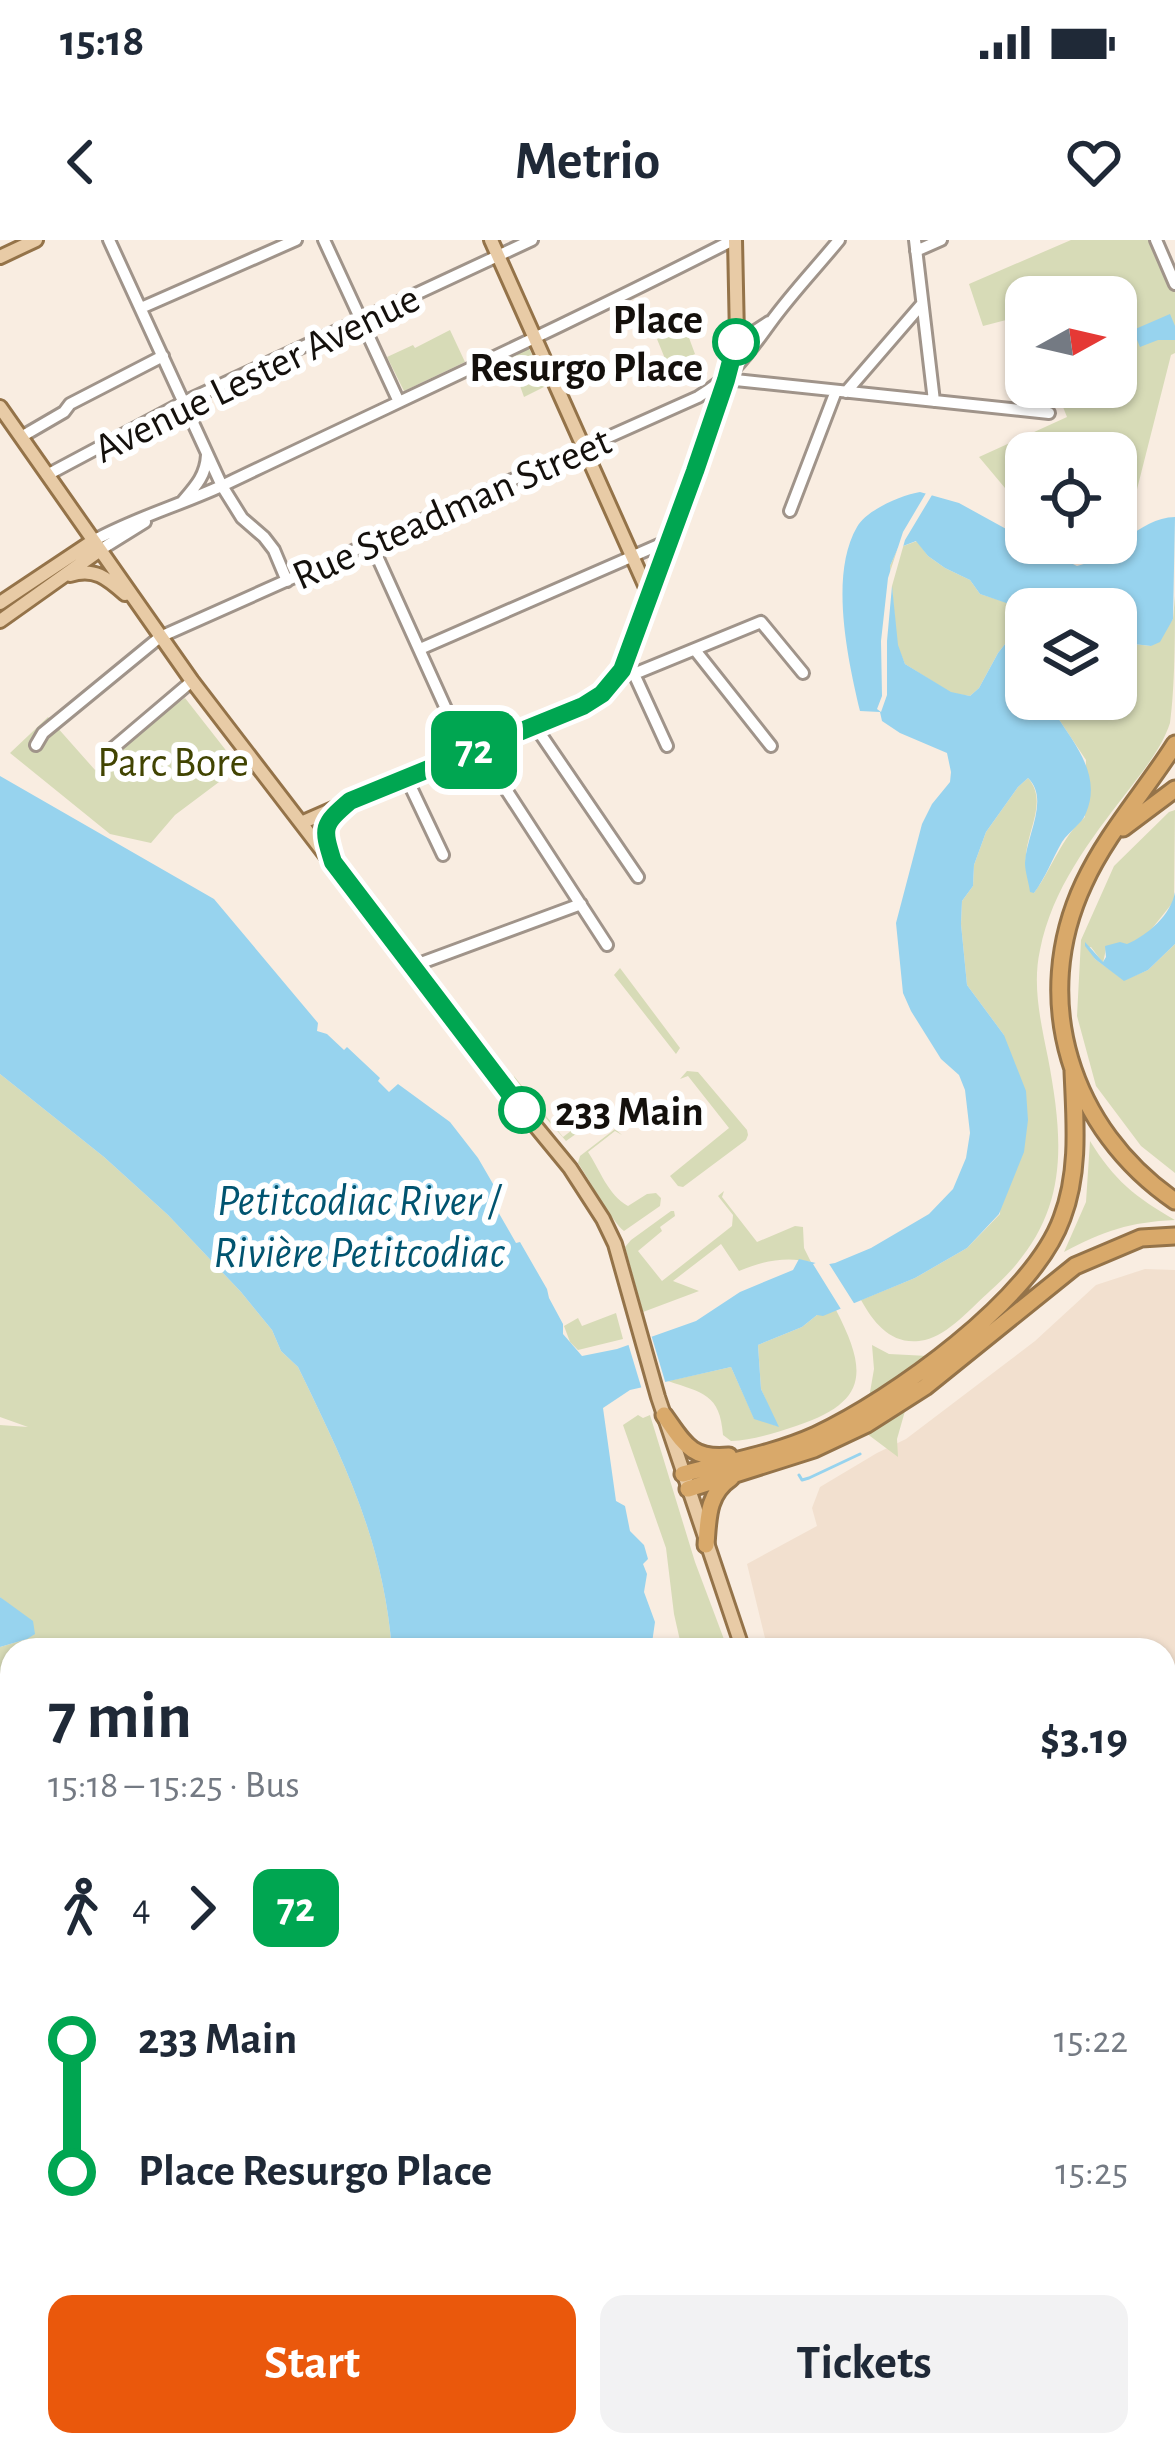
<!DOCTYPE html>
<html lang="en">
<head>
<meta charset="utf-8">
<style>
  :root { --surface:#fff; --page:#f2f2f3; --text:#1f2937; --muted:#747a83; --accent:#ea580c }
  body { margin:0; font-family:"Alegreya Sans",sans-serif; background:var(--page); color:var(--text); height:100vh; display:flex; flex-direction:column; font-size:45px; white-space:nowrap }
  * { box-sizing:border-box; margin:0 }
  p { font-size:39px; color:var(--muted) }
  .icon { flex:none; width:66px; height:66px; fill:none; stroke:currentColor; stroke-width:2; stroke-linecap:round; stroke-linejoin:round }
  .map { position:relative; flex:1; overflow:hidden }
  .side { position:absolute; left:0px; top:1398px; width:1176px; height:819px; display:flex; flex-direction:column; background:var(--surface); border-radius:36px 36px 0 0; box-shadow:0 3px 9px #0004 }
  .side>* { flex:none }
  .badge { padding:0 24px; border-radius:18px; font-size:42px; line-height:78px }
  .needle { width:78px; rotate:82deg }
  .buttons { position:absolute; left:1005px; top:36px; display:grid; gap:24px }
  .buttons a { display:grid; place-items:center; width:132px; height:132px; border-radius:24px; background:var(--surface); box-shadow:0 3px 9px #0004; font-size:60px }
  .map>.badge { position:absolute; translate:-50% -50%; box-shadow:0 0 0 6px #fff }
  .legs { display:flex; align-items:center; gap:18px; height:132px; padding:0 48px; font-size:39px }
  .legs p { margin-inline-start:auto }
  .headline { display:flex; align-items:center; justify-content:space-between; height:204px; padding:0 48px }
  h1 { font-size:66px; font-weight:600; line-height:90px }
  .cta { display:flex; gap:24px; margin-top:auto; padding:24px 48px }
  .cta a { flex:1; height:138px; border-radius:24px; background:var(--accent); color:#fff; font-size:48px; font-weight:600; line-height:138px; text-align:center }
  .cta a+a { background:var(--page); color:var(--text) }
  ul { padding:0 48px; list-style:none }
  li { display:flex; align-items:center; gap:42px; height:132px; font-size:45px }
  li i { display:grid; place-items:center; width:18px; height:100%; margin:0 15px; background:currentColor }
  li i::after { content:''; width:30px; height:30px; margin:-15px; border:9px solid; border-radius:50%; background:var(--surface) }
  li p { margin-inline-start:auto }
  li:first-child i { background:linear-gradient(#0000 50%,currentColor 0) }
  li:last-child i { background:linear-gradient(currentColor 50%,#0000 0) }
  .status { display:flex; justify-content:space-between; align-items:center; height:84px; padding:0 60px; background:var(--surface); direction:ltr }
  .status svg { height:33px; fill:currentColor }
  header { display:flex; justify-content:space-between; align-items:center; height:156px; padding:0 48px; background:var(--surface); font-size:54px; font-weight:600 }
  .map>svg:first-child { display:block }
</style>
</head>
<body>
<div class="status"><b>15:18</b><svg viewBox="0 0 49 12"><path d="M0 12V9h3v3zM5 12V6h3v6zM10 12V3h3v9zM15 12V0h3v12zM26 1h20v11H26zM47 4h2v5h-2z"/></svg></div>
<header><svg class="icon" aria-label="back" viewBox="0 0 24 24"><path d="M15 5l-7 7 7 7"/></svg>Metrio<svg class="icon" aria-label="heart" viewBox="0 0 24 24"><path d="M12 20l-8-8c-3-5 5-10 8-4 3-6 11-1 8 4z"/></svg></header>
<div class="map">
<svg width="1175" height="2215" viewBox="0 0 1175 2215">
  <rect width="100%" height="100%" fill="#f9ede1"/>
  <!-- built -->
  <path fill="#f2e0cf" d="M 1145,1029 L 1175,1030 L 1175,1994 L 1164,1997 L 1164,1410 L 736,1410 L 765,1398 L 747,1324 L 817,1286 L 812,1268 L 820,1247 L 877,1213 L 906,1199 L 1035,1101 L 1096,1045 Z
    M 1175,2173 L 1175,2215 L 1078,2215 L 1074,2205 L 1164,2205 L 1164,2178 Z"/>
  <!-- green -->
  <path fill="#d7dbb7" d="M 1071,0 L 1156,0 L 1175,44 L 1175,113 L 1171,115 L 1132,269 L 1116,282 L 1116,213 L 1026,213 L 1026,273 L 979,217 L 1067,177 L 1055,147 L 1116,147 L 1116,57 L 1026,57 L 1025,128 L 1010,79 L 983,86 L 969,44 Z
    M 685,87 L 695,114 L 668,126 L 657,99 Z
    M 450,90 L 465,122 L 404,151 L 387,117 L 413,105 L 415,108 Z
    M 528,106 L 546,146 L 524,157 L 509,115 Z
    M 917,301 L 928,316 L 945,328 L 970,340 L 980,354 L 1018,366 L 1021,384 L 998,413 L 979,448 L 970,456 L 951,453 L 905,424 L 897,405 L 890,326 L 898,308 Z
    M 1175,356 C 1175,394 1175,447 1170,483 C 1162,508 1143,531 1127,552 C 1090,600 1052,649 1040,710 C 1032,746 1041,783 1048,818 C 1066,913 1068,982 990,1051 C 972,1067 948,1095 925,1100 C 893,1107 875,1085 861,1060 L 915,1038 L 967,1008 L 1000,974 L 1004,795 L 967,745 L 961,684 L 962,661 L 973,646 L 974,625 L 986,592 L 1018,547 L 1028,538 C 1050,563 1023,595 1026,624 C 1026,633 1032,644 1034,653 C 1053,627 1061,598 1085,577 L 1086,520 L 1056,475 L 1063,459 L 1116,459 L 1116,402 L 1151,406 L 1173,379 Z
    M 185,458 L 239,527 L 175,575 L 151,603 L 110,594 L 10,513 L 48,477 L 95,530 L 152,481 Z
    M 1175,570 L 1174,661 L 1146,696 L 1127,705 L 1106,709 L 1103,723 L 1091,707 L 1088,708 L 1095,719 L 1124,740 L 1148,730 L 1175,704 L 1175,933 L 1141,906 L 1096,846 L 1077,776 L 1081,700 L 1114,626 L 1169,572 Z
    M 620,728 L 680,808 L 676,814 L 614,735 Z
    M 687,831 L 698,832 L 747,890 L 748,895 L 746,900 L 683,947 L 678,946 L 670,936 L 729,888 L 688,836 L 680,839 Z
    M 0,834 L 104,917 L 168,975 L 241,1052 L 272,1090 L 281,1111 L 298,1127 C 345,1224 383,1300 392,1410 L 12,1410 L 12,2104 C 2,2094 9,2077 12,2065 L 4,2078 L 0,2102 L 0,1407 L 27,1399 L 8,1364 L 0,1357 L 0,1185 L 28,1187 L 0,1177 Z
    M 514,836 L 563,897 L 598,870 L 594,864 L 596,862 L 604,874 L 566,901 L 515,843 Z
    M 615,889 L 622,895 L 615,891 L 588,912 C 600,930 608,955 628,966 L 647,954 L 656,953 L 661,958 L 660,966 L 624,991 C 612,982 589,939 578,923 L 580,916 Z
    M 1090,901 C 1114,940 1135,957 1175,980 C 1130,982 1103,991 1064,1012 L 1086,962 Z
    M 724,951 L 722,957 L 757,1002 L 795,986 L 803,987 L 804,1008 L 811,1022 C 785,1016 763,1021 739,1031 L 721,1004 L 673,1041 L 699,1051 L 643,1072 L 625,1007 L 631,1000 L 671,971 L 674,971 L 675,976 L 660,987 L 662,991 L 638,1011 L 662,1041 L 732,986 L 733,975 L 718,956 Z
    M 836,1070 C 868,1132 868,1162 796,1186 C 775,1193 753,1200 731,1201 L 723,1195 C 720,1154 703,1153 668,1141 L 731,1127 L 754,1178 L 777,1186 L 761,1149 L 758,1105 L 802,1087 L 817,1075 Z
    M 616,1073 L 623,1099 L 578,1110 L 570,1102 L 564,1086 L 578,1078 L 582,1086 Z
    M 872,1105 L 889,1114 L 928,1116 L 869,1158 L 874,1129 Z
    M 905,1171 L 897,1199 L 898,1217 L 866,1193 Z
    M 638,1175 L 643,1178 L 650,1175 L 695,1322 L 728,1410 L 679,1410 L 681,1405 L 674,1374 L 666,1308 L 623,1185 Z
    M 0,2108 L 2,2119 L 12,2131 L 12,2170 L 0,2171 Z"/>
  <!-- water -->
  <path fill="#97d3ee" fill-rule="evenodd" d="M 1170,74 L 1175,86 L 1175,100 L 1158,100 L 1140,107 L 1133,90 Z
    M 920,252 L 959,263 L 1026,300 L 1026,303 L 1031,303 L 1077,326 C 1114,317 1138,278 1175,277 L 1173,379 L 1160,402 L 1151,406 L 1116,402 L 1116,369 L 1026,369 L 1026,459 L 1063,459 L 1056,475 C 1075,504 1102,536 1086,573 C 1082,584 1069,591 1062,602 C 1051,621 1047,635 1034,653 L 1030,652 C 1029,643 1025,632 1025,623 C 1026,596 1050,559 1028,538 L 1018,547 L 986,592 L 974,625 L 973,646 L 962,661 L 961,684 L 967,745 L 1004,795 L 1026,851 L 1028,880 L 1024,912 L 999,974 L 967,1008 L 915,1038 L 823,1076 L 817,1075 L 802,1087 L 758,1105 L 761,1149 L 779,1187 L 754,1179 L 731,1127 L 630,1150 L 603,1168 L 616,1261 L 625,1266 L 630,1291 L 644,1305 L 648,1319 L 643,1324 L 647,1334 L 644,1352 L 655,1382 L 651,1410 L 392,1410 C 383,1300 345,1224 298,1127 L 281,1111 L 272,1090 L 241,1052 L 168,975 L 104,917 L 0,834 L 0,536 L 214,659 L 318,783 L 317,791 L 327,794 L 344,810 L 347,807 L 380,838 L 378,841 L 389,852 L 398,844 L 450,882 L 478,918 L 496,949 L 493,963 L 516,1003 L 520,1002 L 547,1049 L 549,1058 L 563,1084 L 563,1094 L 582,1116 L 617,1109 L 696,1081 L 740,1052 L 793,1030 L 799,1019 L 824,1025 L 835,1023 L 871,1008 L 929,974 L 953,949 L 966,918 L 970,893 L 965,850 L 959,835 L 941,819 L 911,771 L 903,753 L 896,683 L 922,584 L 932,564 L 950,542 L 951,532 L 947,513 L 900,493 L 882,481 L 880,472 L 860,471 C 848,420 829,335 857,287 C 866,270 902,255 920,252 ZM 916,301 L 928,316 L 945,328 L 970,340 L 980,354 L 1018,367 L 1021,384 L 998,413 L 979,448 L 970,456 L 951,452 L 905,424 L 898,405 L 890,326 L 898,308 Z
    M 1175,652 L 1175,704 L 1148,730 L 1124,741 L 1095,719 L 1085,706 L 1085,702 L 1103,722 L 1106,717 L 1105,706 L 1120,702 L 1127,704 C 1148,695 1171,675 1175,652 Z
    M 0,1357 L 33,1381 L 35,1394 L 27,1399 L 0,1407 Z
    M 12,2170 L 12,2205 L 604,2205 L 603,2215 L 0,2215 L 0,2171 Z"/>
  <!-- pier -->
  <path fill="#f9ede1" d="M 929,248 L 935,250 L 905,300 L 892,346 L 887,401 L 887,455 L 881,472 L 877,469 L 882,456 L 881,401 L 888,338 L 903,292 Z
    M 826,1019 L 857,1068 L 844,1074 L 813,1024 Z
    M 650,1091 L 667,1148 L 643,1153 L 627,1100 Z"/>
  <g fill="none" stroke-linecap="round" stroke-linejoin="round">
    <!-- stream -->
    <path stroke="#97d3ee" stroke-width="3" d="M 799,1235 L 802,1240 L 809,1238 L 860,1214
      M 612,2205 L 622,2215"/>
    <defs>
      <path id="minor" d="M 109,0 L 222,246 L 242,278 L 264,297 L 274,310 L 287,341
        M 324,0 L 399,162
        M 915,0 L 934,161
        M 1156,0 L 1175,44
        M 916,11 L 941,0
        M 141,68 L 296,0
        M 737,97 L 749,95 L 769,82
        M 726,139 L 1049,173
        M 846,152 L 922,64
        M 21,197 L 64,172 L 70,164 L 163,116
        M 47,235 L 184,162 L 532,0
        M 183,261 C 196,246 206,235 207,215
        M 790,271 L 836,151
        M 93,301 C 136,277 184,264 228,243 C 397,162 567,85 733,0
        M 371,303 L 466,513
        M 100,310 L 145,282
        M 420,409 L 670,300
        M 695,410 L 771,506
        M 622,430 L 634,434 L 761,382 L 803,433
        M 634,434 L 667,506
        M 535,486 L 638,637
        M 36,505 L 43,493 L 160,397 L 698,157 C 735,134 746,116 771,82 C 792,53 817,27 839,0
        M 113,508 L 192,441
        M 479,508 L 607,705
        M 406,537 L 443,615
        M 413,726 L 581,664
        M 1164,2111 L 1175,2136
        M 844,2215 L 848,2205"/>
      <path id="major" d="M 491,0 L 649,354
        M 0,17 L 36,0
        M 0,167 L 192,441 L 505,849 L 570,928 L 603,979 L 615,1004 L 658,1157 L 743,1410
        M 70,335 C 94,327 107,338 125,354
        M 0,363 L 93,301
        M 0,381 L 100,310
        M 301,583 L 406,537 L 583,466 L 613,444 L 630,409 L 726,139 L 737,97 L 735,0
        M 330,614 C 324,591 321,585 340,569
        M 1164,1890 L 1175,1883
        M 1074,2205 L 1078,2215"/>
      <path id="highway" d="M 1175,504 C 1146,550 1107,593 1084,643 C 1029,760 1071,890 1175,961
        M 1123,588 L 1175,549
        M 664,1175 C 684,1203 691,1220 729,1216
        M 683,1234 C 727,1222 774,1214 816,1195 C 893,1159 1033,1059 1062,978 C 1080,931 1075,880 1073,831
        M 688,1249 L 814,1209 L 867,1184 L 925,1147 L 1075,1026 L 1141,998 L 1175,996
        M 706,1305 C 708,1279 707,1254 731,1238"/>
    </defs>
    <!-- minor casing -->
    <use href="#minor" stroke="#a0948a" stroke-width="16"/>
    <!-- major casing -->
    <use href="#major" stroke="#947349" stroke-width="18"/>
    <!-- highway casing -->
    <use href="#highway" stroke="#947349" stroke-width="21"/>
    <!-- minor -->
    <use href="#minor" stroke="#fff" stroke-width="10"/>
    <!-- major -->
    <use href="#major" stroke="#e8cba6" stroke-width="12"/>
    <!-- highway -->
    <use href="#highway" stroke="#d9a96a" stroke-width="15"/>
  </g>
  <g fill="none" stroke-linecap="round" stroke-linejoin="round">
    <defs>
      <path id="line-1" d="M 522,870 L 333,622 C 322,587 322,585 350,561 L 583,466 L 602,454 L 622,430 L 695,231 L 726,140 L 736,102"/>
    </defs>
    <!-- line-1 casing -->
    <use href="#line-1" stroke="#fff" stroke-width="27"/>
    <!-- line-1 -->
    <use href="#line-1" stroke="#00a651" stroke-width="18"/>
  </g>
  <!-- markers -->
  <g fill="#fff" stroke="#00a651" stroke-width="6">
    <circle cx="736" cy="102" r="21"/>
    <circle cx="522" cy="870" r="21"/>
  </g>
  <g text-anchor="middle" stroke-width="12" stroke-linejoin="round" paint-order="stroke">
    <!-- stop labels -->
    <g font-size="42" font-weight="bold" fill="#14100c" stroke="#fff" text-anchor="end">
      <text x="703" y="93">Place<tspan x="703" dy="48">Resurgo Place</tspan></text>
      <text x="555" y="885" text-anchor="start">233 Main</text>
    </g>
    <!-- street labels -->
    <g font-size="42" fill="#14100c" stroke="#fff">
      <text transform="translate(256 132) rotate(-26)" y="15">Avenue Lester Avenue</text>
      <text transform="translate(451 267) rotate(-24)" y="15">Rue Steadman Street</text>
    </g>
    <!-- park labels -->
    <g font-size="42" fill="#414402" stroke="#fff">
      <text x="173" y="536">Parc Bore</text>
    </g>
    <!-- water labels -->
    <g font-size="45" font-style="italic" fill="#015470" stroke="#fff">
      <text x="359" y="975">Petitcodiac River /<tspan x="359" dy="52">Rivière Petitcodiac</tspan></text>
    </g>
  </g>
</svg>
<div class="buttons">
<a><svg class="needle" viewBox="-14 -14 28 28"><path d="M0-13l5 13h-10z" fill="#e53935"/><path d="M0 13l5-13h-10z" fill="#747a83"/></svg></a>
<a><svg class="icon" aria-label="locate" viewBox="0 0 24 24"><circle cx="12" cy="12" r="6"/><path d="M12 2v4M12 18v4M2 12h4M18 12h4"/></svg></a>
<a><svg class="icon" aria-label="layers" viewBox="0 0 24 24"><path d="M12 4l9 5-9 5-9-5zM3 14l9 5 9-5"/></svg></a>
</div>
<b class="badge" style="left:474px;top:510px;background:#00a651;color:#fff">72</b>
<section class="side">
<div class="headline"><div><h1>7 min</h1><p>15:18 – 15:25 · Bus</p></div><b>$3.19</b></div>
<div class="legs"><svg class="icon" aria-label="walk" viewBox="0 0 24 24"><circle cx="13" cy="4" r="2"/><path d="M13 8l-2 6 4 7M11 14l-3 7M7 12l3-4h3l4 4"/></svg>4<svg class="icon" aria-label="forward" viewBox="0 0 24 24"><path d="M9 5l7 7-7 7"/></svg><b class="badge" style="background:#00a651;color:#fff">72</b></div>
<ul>
<li><i style="color:#00a651"></i><b>233 Main</b><p>15:22</p></li>
<li><i style="color:#00a651"></i><b>Place Resurgo Place</b><p>15:25</p></li>
</ul>
<div class="cta"><a>Start</a><a>Tickets</a></div>
</section>
</div>
</body>
</html>
